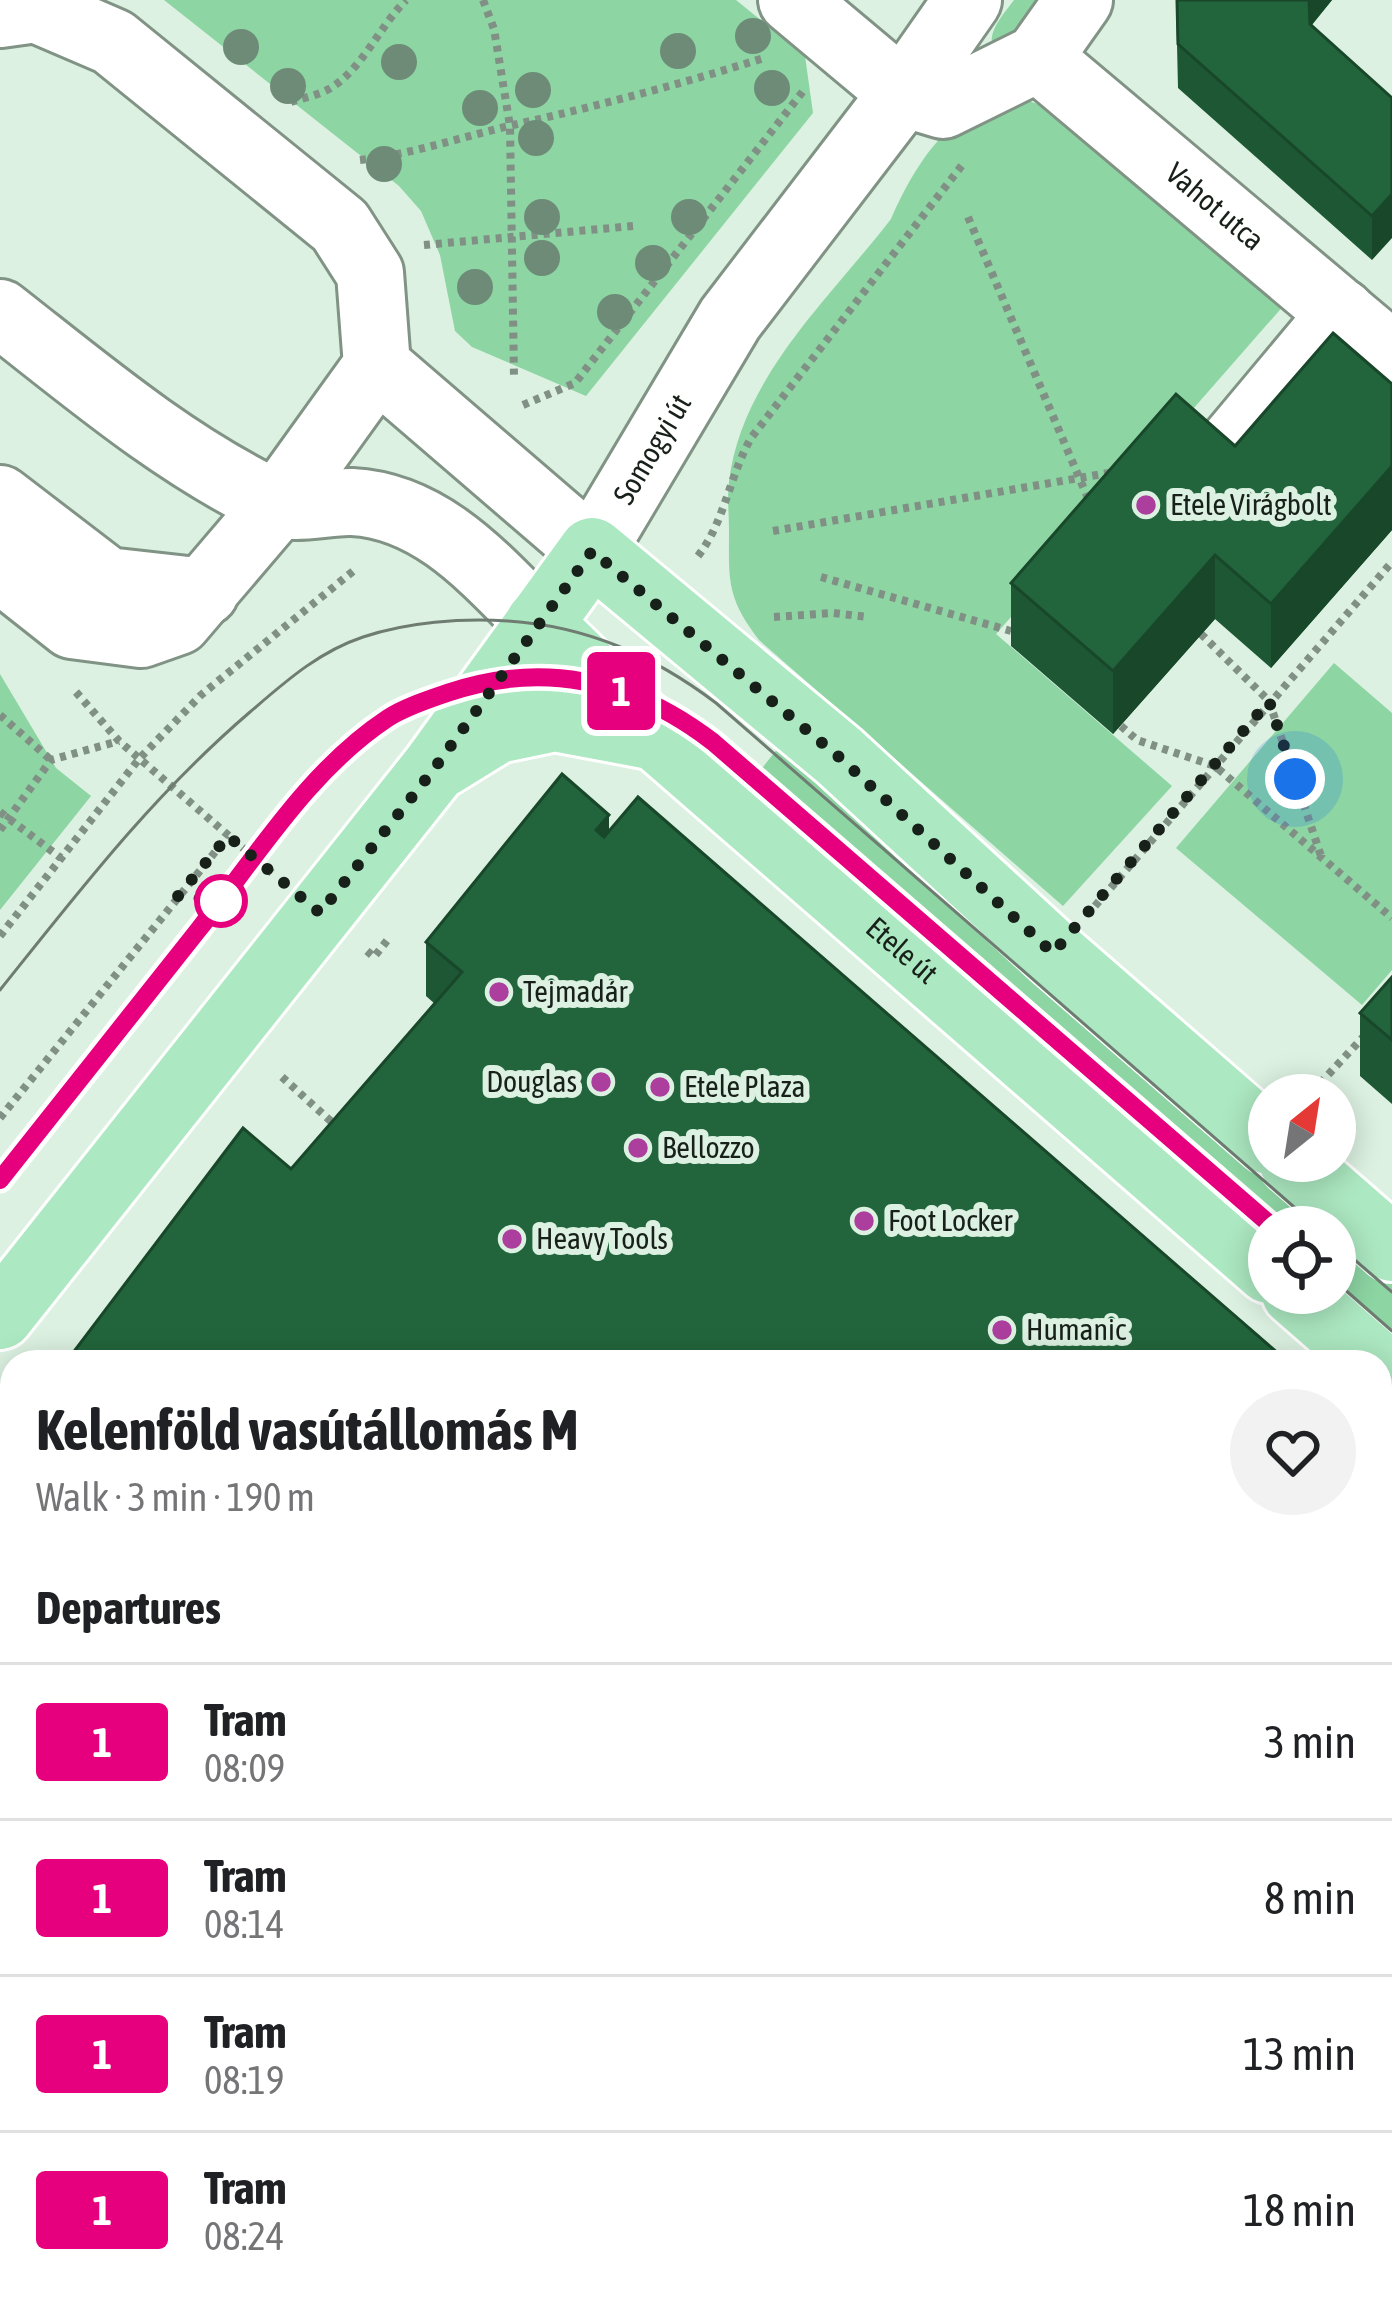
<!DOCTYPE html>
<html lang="en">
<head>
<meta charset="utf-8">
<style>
  :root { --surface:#fff; --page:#f2f2f2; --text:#202124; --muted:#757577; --line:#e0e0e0 }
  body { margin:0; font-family:"Asap Condensed",sans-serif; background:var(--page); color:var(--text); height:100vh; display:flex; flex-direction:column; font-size:45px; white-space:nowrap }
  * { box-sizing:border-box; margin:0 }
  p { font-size:39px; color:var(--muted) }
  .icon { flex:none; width:66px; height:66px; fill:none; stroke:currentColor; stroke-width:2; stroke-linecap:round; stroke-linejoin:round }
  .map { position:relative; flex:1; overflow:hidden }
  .drawer { position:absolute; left:0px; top:1350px; width:1392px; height:960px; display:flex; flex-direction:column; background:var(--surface); border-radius:36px 36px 0 0; box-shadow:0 6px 30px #0003 }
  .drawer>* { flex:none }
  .badge { padding:0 24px; border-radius:9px; font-size:42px; line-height:78px }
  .needle { width:78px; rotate:30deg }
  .controls { position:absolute; left:1248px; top:1074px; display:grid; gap:24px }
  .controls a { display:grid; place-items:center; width:108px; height:108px; border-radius:50%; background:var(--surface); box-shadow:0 6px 30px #0003; font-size:60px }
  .you { position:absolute; width:60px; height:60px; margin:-30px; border:9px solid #fff; border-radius:50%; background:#1a73e8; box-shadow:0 0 0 18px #1a73e833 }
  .map>.badge { position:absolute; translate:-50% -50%; box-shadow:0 0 0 6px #fff }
  h2 { padding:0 36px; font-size:45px; line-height:108px }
  .round { display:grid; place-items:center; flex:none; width:126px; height:126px; border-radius:63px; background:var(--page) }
  .summary { display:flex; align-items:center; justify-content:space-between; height:204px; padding:0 36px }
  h1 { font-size:57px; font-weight:700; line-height:90px }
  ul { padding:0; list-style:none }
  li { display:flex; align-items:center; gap:36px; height:156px; padding:0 36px; border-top:3px solid var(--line) }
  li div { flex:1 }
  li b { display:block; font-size:45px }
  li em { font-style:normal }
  li .badge { min-width:132px; font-weight:700; text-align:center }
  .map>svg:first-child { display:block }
</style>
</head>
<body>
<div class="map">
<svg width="1392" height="2310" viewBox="0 0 1392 2310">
  <rect width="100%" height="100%" fill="#dcf1e1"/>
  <!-- green -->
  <path fill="#8dd5a3" d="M 164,0 L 736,0 L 805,56 L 813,113 L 586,396 L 472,347 L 455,331 L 440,255 L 421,211 L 399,186 Z
    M 1014,0 L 1052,0 L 1009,53 L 993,48 C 987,31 1004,14 1014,0 Z
    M 1026,100 L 1057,111 L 1285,304 L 996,634 L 1172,786 L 1063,906 L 759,640 C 726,597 729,580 729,529 C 729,514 727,497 729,482 C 741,378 830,298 891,219 C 906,184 930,141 962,119 C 978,108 1007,105 1026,100 Z
    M 1334,663 L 1392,713 L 1392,970 L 1362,1005 L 1176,848 Z
    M 0,674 L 56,768 L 91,796 L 0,910 Z
    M 778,748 L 1328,1227 L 1269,1227 L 751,782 Z
    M 1335,1233 L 1392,1283 L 1392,1340 L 1335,1290 Z"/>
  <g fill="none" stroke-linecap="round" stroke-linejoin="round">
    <defs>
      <g id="minor">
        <path d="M 792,0 L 903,93 L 943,105 L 1038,58 L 1079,0"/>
        <path d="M 0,14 L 36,9 L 113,42 L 340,226 L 370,273 L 377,366 L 277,505 L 178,621 L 141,634 L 72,625 L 0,568"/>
        <path id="s1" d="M 1038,58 L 1392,356"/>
        <path d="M 0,313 C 87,381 170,452 270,501 C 292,512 327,501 352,502 C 432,506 486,570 539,623"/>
        <path id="s2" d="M 377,366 L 592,551 L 730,319 L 903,93 L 968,0"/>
        <path d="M 1220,459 L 1342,313"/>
        <path d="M 0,499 L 107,581 L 205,592"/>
      </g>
      <g id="major">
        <path id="s3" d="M 539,623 L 656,737 L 1269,1270"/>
        <path d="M 442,764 L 497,730 L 555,718 L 656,737"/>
        <path d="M 1292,1161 L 1392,1248"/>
        <path d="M 1295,1293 L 1374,1362"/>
        <path d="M 0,1316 L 434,769 L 592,551 L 839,756 L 1053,953 L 1269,1141"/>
        <path d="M 0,1836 L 12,1846"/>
        <path d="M 555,2298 L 569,2310"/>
      </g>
    </defs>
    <!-- minor casing -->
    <use href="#minor" stroke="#809385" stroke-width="72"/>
    <!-- major casing -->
    <use href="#major" stroke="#fff" stroke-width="72"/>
    <!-- path -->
    <path stroke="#819085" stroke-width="8" stroke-dasharray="6 6" stroke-linecap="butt" d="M 483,0 L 494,29 L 510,126 L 514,377
      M 291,102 C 303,98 318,95 329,89 C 362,70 379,27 406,0
      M 360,160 C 413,154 461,137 513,125 C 598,106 681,84 764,58
      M 968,217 L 1090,503
      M 424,245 L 633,226
      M 523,405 L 575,383 L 804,90
      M 773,531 L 1114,472
      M 698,556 C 725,521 729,477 751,438 L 963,164
      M 821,577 L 1011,631 L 1017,637
      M 774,617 L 833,613 L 868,617
      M 1201,634 L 1269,701 L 1321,856
      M 76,692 L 119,741 L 272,873
      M 0,715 L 51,760
      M 1121,726 L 1137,740 L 1215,766 L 1392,918
      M 0,812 L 61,858
      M 0,830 L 51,760 L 119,741
      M 1095,906 L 1392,562
      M 0,936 L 139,759 L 201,695 L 357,568
      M 367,951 L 374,957 L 389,938
      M 282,1077 L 335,1125
      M 1312,1092 L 1367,1033
      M 0,1118 L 228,836"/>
    <!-- minor -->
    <use href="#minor" stroke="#fff" stroke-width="66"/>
    <!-- major -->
    <use href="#major" stroke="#ace8c1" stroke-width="66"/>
    <!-- tram -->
    <path stroke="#6f7c72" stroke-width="3" d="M 0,990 C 80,890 152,796 250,712 C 285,682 318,652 363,637 C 408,622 461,618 508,621 C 587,626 654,656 716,703 L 1317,1227
      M 0,1180 C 66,1096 133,1013 199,929 C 257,856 309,770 388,718 C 405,706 427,700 447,693 C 544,660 632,681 713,742 L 1273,1227
      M 1335,1243 L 1392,1292
      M 1335,1281 L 1392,1331"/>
  </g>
  <!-- trees -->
  <g fill="#6d8b77">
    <circle cx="753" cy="36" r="18"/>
    <circle cx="241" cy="47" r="18"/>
    <circle cx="678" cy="51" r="18"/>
    <circle cx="399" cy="62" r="18"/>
    <circle cx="288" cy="86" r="18"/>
    <circle cx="772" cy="88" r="18"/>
    <circle cx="533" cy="90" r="18"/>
    <circle cx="480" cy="108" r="18"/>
    <circle cx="536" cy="138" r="18"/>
    <circle cx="384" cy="164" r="18"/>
    <circle cx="542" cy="217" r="18"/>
    <circle cx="689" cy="217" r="18"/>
    <circle cx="542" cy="258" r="18"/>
    <circle cx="653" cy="263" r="18"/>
    <circle cx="475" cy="287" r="18"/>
    <circle cx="615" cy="312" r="18"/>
  </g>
  <!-- wall -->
  <path fill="#1d5734" d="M 1176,0 L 1332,0 L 1312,25 L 1392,98 L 1372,260 L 1178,88 Z
    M 1392,384 L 1392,530 L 1271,668 L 1215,619 L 1113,734 L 1011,646 L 1011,583 L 1235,446 Z
    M 609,832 L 1288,1362 L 291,1169 L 435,1004 L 426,996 L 426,942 Z
    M 1392,977 L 1392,1104 L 1360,1076 L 1360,1013 Z
    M 12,1433 L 12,1736 L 0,1726 L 0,1449 Z
    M 656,2298 L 1380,2298 L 1392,2310 L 669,2310 Z"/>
  <!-- shaded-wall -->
  <path fill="#18472a" d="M 1308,0 L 1332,0 L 1308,29 Z
    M 1392,194 L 1392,238 L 1372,260 L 1372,216 Z
    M 1392,466 L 1392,530 L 1271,668 L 1271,604 Z
    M 1215,555 L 1215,619 L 1113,734 L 1113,671 Z
    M 609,815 L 609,870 L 596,830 Z"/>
  <!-- building -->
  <path fill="#22653c" stroke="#18472a" stroke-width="3" d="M 1177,0 L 1309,0 L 1310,24 L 1392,98 L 1392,194 L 1372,216 L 1178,44 Z
    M 1333,333 L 1392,384 L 1392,466 L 1271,604 L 1215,555 L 1113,671 L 1011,583 L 1176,394 L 1235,446 Z
    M 562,774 L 609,815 L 596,830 L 604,837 L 638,797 L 1288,1362 L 66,1362 L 243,1128 L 291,1169 L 462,972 L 426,942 Z
    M 1392,977 L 1392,1040 L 1360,1013 Z
    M 12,1433 L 12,1682 L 0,1671 L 0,1449 Z
    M 1380,1442 L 1392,1452 L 1392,2310 L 732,2310 L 718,2298 L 1380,2298 Z"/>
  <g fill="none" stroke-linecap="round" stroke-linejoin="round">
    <defs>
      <path id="line" d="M 0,1180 C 66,1096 133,1013 199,929 C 257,856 309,770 388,718 C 405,707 427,700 447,693 C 544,660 632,680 713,742 L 1273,1227"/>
    </defs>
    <!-- line casing -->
    <use href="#line" stroke="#fff" stroke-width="27"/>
    <!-- line -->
    <use href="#line" stroke="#e6007e" stroke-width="18"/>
    <!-- walk -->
    <path stroke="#18201a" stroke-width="12" stroke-dasharray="0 21.6" d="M 221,901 L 178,896 L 228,836 L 320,913 L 434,769 L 592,551 L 839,757 L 1053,953 L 1269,701 L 1295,779"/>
  </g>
  <!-- markers -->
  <g fill="#ac3f9e" stroke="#dcf1e1" stroke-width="4.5">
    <circle cx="1146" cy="505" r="12"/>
    <circle cx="499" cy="992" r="12"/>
    <circle cx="601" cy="1082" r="12"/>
    <circle cx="660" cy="1087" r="12"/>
    <circle cx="638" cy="1148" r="12"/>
    <circle cx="864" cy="1221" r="12"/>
    <circle cx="512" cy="1239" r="12"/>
    <circle cx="1002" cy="1330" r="12"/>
  </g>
  <circle fill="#fff" stroke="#e6007e" stroke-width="6" cx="221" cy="901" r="24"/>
  <g text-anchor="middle" stroke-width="12" stroke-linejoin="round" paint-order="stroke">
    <!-- street labels -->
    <g font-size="30" fill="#18201a" stroke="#dcf1e1">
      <text dy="10" stroke="none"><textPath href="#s1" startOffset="231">Vahot utca</textPath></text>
      <text dy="10" stroke="none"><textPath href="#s2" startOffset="402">Somogyi út</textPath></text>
      <text dy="10" stroke="none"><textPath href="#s3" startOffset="489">Etele út</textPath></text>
    </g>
    <!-- poi labels -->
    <g font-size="30" fill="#18201a" stroke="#dcf1e1" text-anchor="start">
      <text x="1170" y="515">Etele Virágbolt</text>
      <text x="523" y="1002">Tejmadár</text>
      <text x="577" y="1092" text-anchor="end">Douglas</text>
      <text x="684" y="1097">Etele Plaza</text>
      <text x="662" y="1158">Bellozzo</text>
      <text x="888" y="1231">Foot Locker</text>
      <text x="536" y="1249">Heavy Tools</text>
      <text x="1026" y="1340">Humanic</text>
    </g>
  </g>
</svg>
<div class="controls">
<a><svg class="needle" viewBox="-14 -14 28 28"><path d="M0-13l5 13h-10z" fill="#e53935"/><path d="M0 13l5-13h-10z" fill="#757577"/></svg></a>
<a><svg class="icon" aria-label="locate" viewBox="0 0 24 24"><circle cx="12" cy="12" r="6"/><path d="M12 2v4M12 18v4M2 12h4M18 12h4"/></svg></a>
</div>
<div class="you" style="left:1295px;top:779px"></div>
<b class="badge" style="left:621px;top:691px;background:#e6007e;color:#fff">1</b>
<section class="drawer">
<div class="summary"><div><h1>Kelenföld vasútállomás M</h1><p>Walk · 3 min · 190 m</p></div><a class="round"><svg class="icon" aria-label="heart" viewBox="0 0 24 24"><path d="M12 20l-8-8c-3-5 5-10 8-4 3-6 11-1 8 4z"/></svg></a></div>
<h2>Departures</h2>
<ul>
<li><span class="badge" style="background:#e6007e;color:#fff">1</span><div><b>Tram</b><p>08:09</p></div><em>3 min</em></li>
<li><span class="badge" style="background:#e6007e;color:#fff">1</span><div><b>Tram</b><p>08:14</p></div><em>8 min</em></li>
<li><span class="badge" style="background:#e6007e;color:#fff">1</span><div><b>Tram</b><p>08:19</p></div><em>13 min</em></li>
<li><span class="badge" style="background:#e6007e;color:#fff">1</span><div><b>Tram</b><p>08:24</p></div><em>18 min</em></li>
</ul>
</section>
</div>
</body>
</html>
